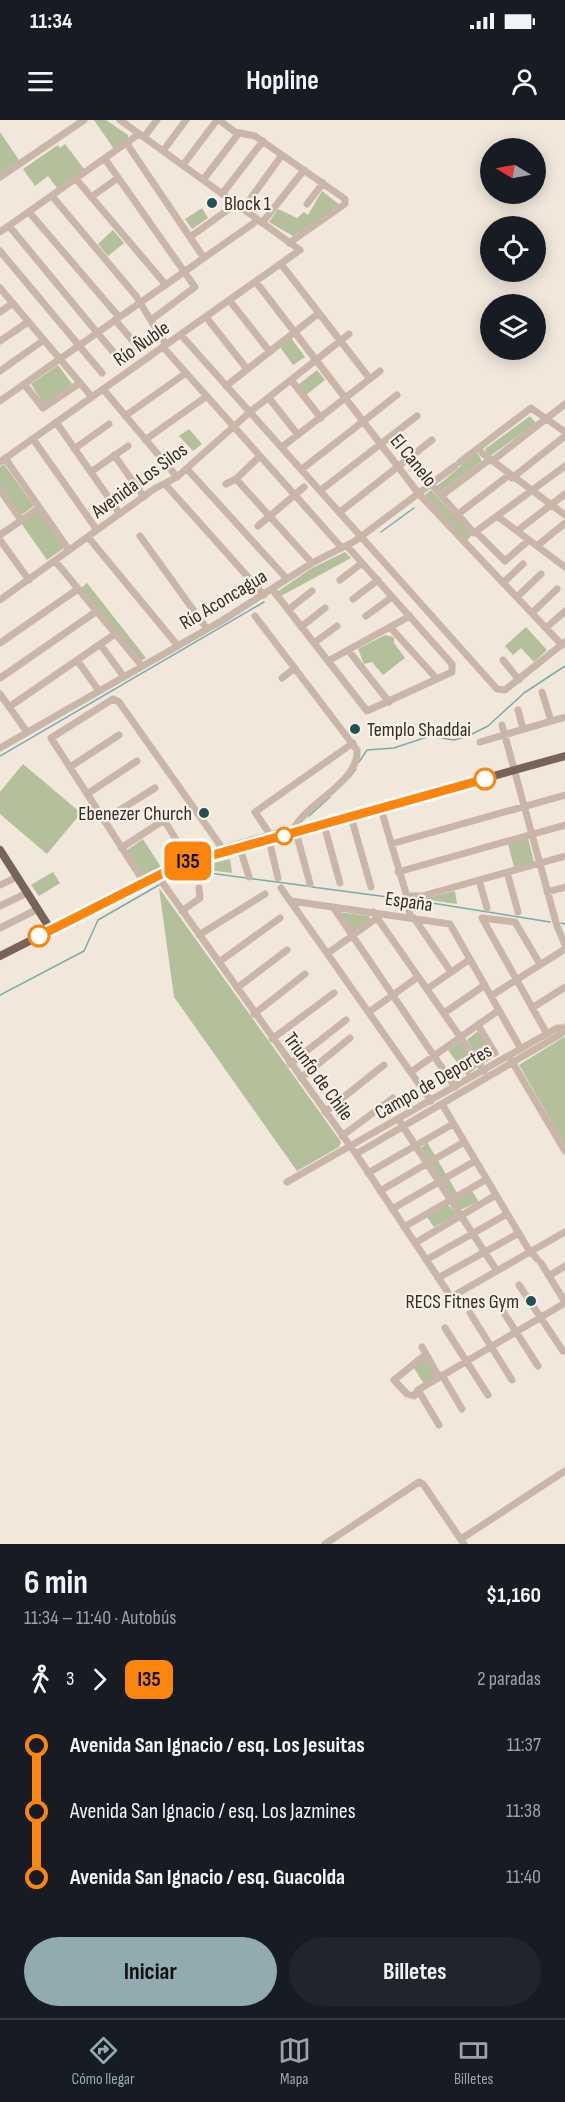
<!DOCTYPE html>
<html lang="es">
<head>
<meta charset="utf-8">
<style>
  :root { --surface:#171b24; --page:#20242c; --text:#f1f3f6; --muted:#9ea1a6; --line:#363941; --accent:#92abae }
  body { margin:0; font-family:"Sofia Sans Condensed",sans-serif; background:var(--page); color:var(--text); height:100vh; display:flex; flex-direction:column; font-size:22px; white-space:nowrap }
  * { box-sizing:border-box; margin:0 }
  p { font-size:20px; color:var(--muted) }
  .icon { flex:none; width:33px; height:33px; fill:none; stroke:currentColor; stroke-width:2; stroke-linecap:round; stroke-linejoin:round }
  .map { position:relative; height:1424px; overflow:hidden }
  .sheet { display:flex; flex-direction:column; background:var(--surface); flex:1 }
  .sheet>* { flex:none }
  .badge { padding:0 12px; border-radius:9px; font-size:21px; line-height:39px }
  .needle { width:39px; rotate:280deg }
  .fabs { position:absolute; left:480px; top:18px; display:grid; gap:12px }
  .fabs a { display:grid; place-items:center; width:66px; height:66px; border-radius:50%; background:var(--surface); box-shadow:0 3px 15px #0003; font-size:30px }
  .map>.badge { position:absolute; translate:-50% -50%; box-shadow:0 0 0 3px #fff }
  .legs { display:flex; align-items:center; gap:9px; height:66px; padding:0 24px; font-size:20px }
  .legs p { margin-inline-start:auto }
  .head { display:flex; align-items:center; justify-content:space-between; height:102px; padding:0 24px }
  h1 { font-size:33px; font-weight:700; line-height:45px }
  .action { display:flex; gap:12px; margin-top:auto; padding:12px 24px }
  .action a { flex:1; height:69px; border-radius:36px; background:var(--accent); color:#111; font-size:24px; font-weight:700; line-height:69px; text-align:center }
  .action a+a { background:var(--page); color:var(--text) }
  ul { padding:0 24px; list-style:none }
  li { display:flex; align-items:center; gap:21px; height:66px; font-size:22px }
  li i { display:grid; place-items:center; width:9px; height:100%; margin:0 8px; background:currentColor }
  li i::after { content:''; width:15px; height:15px; margin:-8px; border:4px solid; border-radius:50%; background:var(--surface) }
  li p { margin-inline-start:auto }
  li:first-child i { background:linear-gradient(#0000 50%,currentColor 0) }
  li:last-child i { background:linear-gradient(currentColor 50%,#0000 0) }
  .status { display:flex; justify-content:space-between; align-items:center; height:42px; padding:0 30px; background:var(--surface); direction:ltr }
  .status svg { height:16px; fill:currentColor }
  header { display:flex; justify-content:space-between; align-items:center; height:78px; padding:0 24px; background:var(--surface); font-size:27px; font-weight:700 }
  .dock { display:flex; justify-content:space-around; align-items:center; height:84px; border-top:2px solid var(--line); background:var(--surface); font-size:16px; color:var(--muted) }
  .dock a { display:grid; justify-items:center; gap:3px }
  .dock .active { color:var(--accent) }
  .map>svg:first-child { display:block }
</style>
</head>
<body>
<div class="status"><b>11:34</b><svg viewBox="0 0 49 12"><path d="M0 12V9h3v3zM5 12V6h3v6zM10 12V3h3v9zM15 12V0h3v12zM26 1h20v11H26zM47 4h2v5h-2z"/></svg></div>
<header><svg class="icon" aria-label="menu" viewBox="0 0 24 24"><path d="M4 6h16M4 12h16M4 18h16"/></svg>Hopline<svg class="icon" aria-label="person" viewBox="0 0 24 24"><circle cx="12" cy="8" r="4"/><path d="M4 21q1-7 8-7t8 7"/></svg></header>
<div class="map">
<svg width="565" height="1424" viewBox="0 0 565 1424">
  <rect width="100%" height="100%" fill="#f1e7db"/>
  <!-- green -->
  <path fill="#b4bf9c" d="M 94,0 L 106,0 L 128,15 L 128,19 L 114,29 Z
    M 0,12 L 19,40 L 0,53 Z
    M 65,24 L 84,49 L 57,68 L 48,56 L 35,66 L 23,49 L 58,25 L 60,28 Z
    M 322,71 L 340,85 L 293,116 L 269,102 L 278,89 L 297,98 L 304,92 L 308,95 Z
    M 202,88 L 208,98 L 192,109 L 185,99 Z
    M 113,110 L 124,123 L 108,136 L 98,124 Z
    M 291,218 L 305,237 L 293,245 L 280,227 Z
    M 58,245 L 72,264 L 44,285 L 31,264 Z
    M 317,250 L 325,260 L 306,275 L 298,265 Z
    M 530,296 L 536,303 L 489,337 L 485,329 Z
    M 189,309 L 202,324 L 193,331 L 179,316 Z
    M 475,334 L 478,334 L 482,341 L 442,371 L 436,367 Z
    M 4,344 L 34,386 L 20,396 L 0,367 L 0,347 Z
    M 431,370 L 472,415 L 466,421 L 425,375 Z
    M 38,390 L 64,428 L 47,440 L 21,403 Z
    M 345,432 L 351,438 L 281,476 L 277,472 L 312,448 Z
    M 87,463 L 146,538 L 141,541 L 81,468 Z
    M 526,507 L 547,530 L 534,542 L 521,528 L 513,535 L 505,526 Z
    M 385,515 L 394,517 L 394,523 L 405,538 L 383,555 L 372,542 L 364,544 L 358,529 Z
    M 23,644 L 81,693 L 47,734 L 0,694 L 0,672 Z
    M 528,718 L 534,742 L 514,747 L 508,724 Z
    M 143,719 L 162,749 L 146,759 L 127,730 Z
    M 230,739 L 232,753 L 193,748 Z
    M 53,752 L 60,763 L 39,776 L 31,765 Z
    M 159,768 L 341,1022 L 339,1027 L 297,1051 L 174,877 Z
    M 455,771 L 457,784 L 423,779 Z
    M 338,792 L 369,796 L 371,800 L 352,813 Z
    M 479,910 L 495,936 L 483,944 L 467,920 Z
    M 564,917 L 565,918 L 565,1025 L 519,945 Z
    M 460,922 L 477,947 L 467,956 L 448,930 Z
    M 427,1022 L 460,1078 L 472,1071 L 479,1082 L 460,1090 L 421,1028 Z
    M 448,1085 L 456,1093 L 455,1096 L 434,1107 L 427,1097 Z
    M 424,1238 L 436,1257 L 424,1264 L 412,1245 Z"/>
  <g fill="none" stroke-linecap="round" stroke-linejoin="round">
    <!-- stream -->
    <path stroke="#7babad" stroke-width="1.5" d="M 381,412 L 414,388
      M 0,636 L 264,482
      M 359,642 L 367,630 L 394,628 L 430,616 L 454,620 L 468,616 L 488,606 L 524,573 L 565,546
      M 350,657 L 356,649
      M 309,696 L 330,677
      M 271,712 L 293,706
      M 225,725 L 267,713
      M 156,749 L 190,734 L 218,727
      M 166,760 L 183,751 L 194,751 L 307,766
      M 312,767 L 403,779
      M 413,780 L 550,802
      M 561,803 L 565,804
      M 0,875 L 84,831 L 98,800 L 159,765"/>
    <!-- minor -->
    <path stroke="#c9b6a8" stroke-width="7" d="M 219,0 L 235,12 L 255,16 L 345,79 L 345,84 L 289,123
      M 144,17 L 157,0
      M 127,24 L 204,138
      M 163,31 L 186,0
      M 105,39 L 195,167 L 151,200
      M 183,45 L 217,0
      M 0,57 L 84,0
      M 76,59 L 166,165
      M 203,60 L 239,13
      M 222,74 L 263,21
      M 52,76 L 136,176 L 166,225
      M 91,77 L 118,58
      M 307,84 L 323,63
      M 243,89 L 282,35
      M 29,92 L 119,197
      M 262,103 L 304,50
      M 9,106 L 119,239
      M 0,112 L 139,14
      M 190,117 L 236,84
      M 0,131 L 102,253
      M 281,144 L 370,259
      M 256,162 L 419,374 L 562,525
      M 0,168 L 92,277
      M 230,181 L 270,232
      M 0,192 L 13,183
      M 206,197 L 247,249
      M 115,200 L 138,227
      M 181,215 L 497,569 L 505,570 L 565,522
      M 0,221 L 28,202
      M 163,227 L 342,428
      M 0,251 L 44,220
      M 291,260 L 321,298
      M 24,264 L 43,288 L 80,263
      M 226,266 L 319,193
      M 103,269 L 177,357
      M 269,278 L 298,315
      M 0,281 L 258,100
      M 125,296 L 186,253
      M 56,302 L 120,394
      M 33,319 L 97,410
      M 145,320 L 207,276
      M 282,327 L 380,251
      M 74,329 L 109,304
      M 482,333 L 565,395
      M 114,335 L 144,377
      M 5,338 L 69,430
      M 492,341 L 565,284
      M 0,342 L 300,130 L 120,0
      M 460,342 L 531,288 L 565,312
      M 187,349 L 287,459
      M 302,349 L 397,275
      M 91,352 L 128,326
      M 512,358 L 565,316
      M 236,359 L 312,443
      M 165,364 L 264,475
      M 226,364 L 236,359 L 259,337
      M 432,365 L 474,413 L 565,346
      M 0,370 L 21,400
      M 321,370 L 417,296
      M 441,376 L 489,340
      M 340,392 L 432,320
      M 457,395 L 509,355
      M 497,396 L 565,447
      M 258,406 L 304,367
      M 517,411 L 565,374
      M 476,412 L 505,441 L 529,420
      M 0,415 L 39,388
      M 140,416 L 207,509
      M 88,417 L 178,526
      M 0,420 L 29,460
      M 537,426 L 565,403
      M 56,442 L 142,546
      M 340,460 L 362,443
      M 503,463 L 523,444
      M 272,469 L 367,591 L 452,552 L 452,544 L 347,426
      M 517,477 L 541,454
      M 353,479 L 378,460
      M 0,480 L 154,369 L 177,357 L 250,292 L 349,214
      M 288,490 L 312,471
      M 532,493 L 557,469
      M 255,496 L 357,630 C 360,663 302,684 291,714
      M 366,496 L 392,477
      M 301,507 L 325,488
      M 390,507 L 437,559
      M 546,508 L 565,491
      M 0,523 L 78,469
      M 314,523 L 337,506
      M 100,524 L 124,557
      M 348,530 L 389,582
      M 77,540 L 99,571
      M 503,540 L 519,560
      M 328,541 L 410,496
      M 0,558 L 97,491
      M 282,558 L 295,548
      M 542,572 L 551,601
      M 0,574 L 27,612
      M 9,587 L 115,514
      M 518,590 L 523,609
      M 502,605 L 557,806 L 565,825
      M 480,622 L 565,597
      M 0,628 L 223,500 L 312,443 L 355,421 L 455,346
      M 70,647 L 119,615
      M 87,674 L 137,641
      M 381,689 L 408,780 L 410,797
      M 351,697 L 371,767
      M 104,700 L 155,668
      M 164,700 L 180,726
      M 324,705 L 340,763
      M 296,712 L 310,764
      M 273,719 L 255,692 L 353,623
      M 269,720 L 278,758
      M 391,724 L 565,675
      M 121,728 L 172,695
      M 240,728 L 249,757
      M 398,752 L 565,705
      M 507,752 L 518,792
      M 157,755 L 356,1034 L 449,1174 L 453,1176 L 565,1112
      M 479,760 L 487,788
      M 144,762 L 51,618 L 113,579 L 119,582 L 225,732
      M 0,765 L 17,757
      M 281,768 L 431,981
      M 547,772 L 565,767
      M 406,776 L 422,776 L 565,736
      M 291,781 L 450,804 L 521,929
      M 0,786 L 27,773
      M 333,787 L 455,967
      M 182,791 L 200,778 L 199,768
      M 373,792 L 484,951
      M 414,798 L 451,852
      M 482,798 L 547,914
      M 482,798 L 515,802 L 540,844
      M 0,808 L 38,789
      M 199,815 L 265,774
      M 328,833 L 377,798
      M 219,842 L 280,798
      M 237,868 L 287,830
      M 427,869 L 470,839
      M 491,876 L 565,829
      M 532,888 L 565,867
      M 369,892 L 418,857
      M 444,893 L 485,865
      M 254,894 L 305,854
      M 478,905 L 495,933
      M 272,919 L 334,873
      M 511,940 L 565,1031
      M 290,944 L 346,900
      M 411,952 L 499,890
      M 301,958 L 350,918
      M 442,984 L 527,1127 L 537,1139
      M 325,992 L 384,945
      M 400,1002 L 497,1151
      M 342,1016 L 393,978
      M 356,1034 L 561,914 L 565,907
      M 368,1053 L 453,1004
      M 287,1062 L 557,908 L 564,908
      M 380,1071 L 464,1022
      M 392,1089 L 475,1041
      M 404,1107 L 487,1059
      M 415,1123 L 496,1075
      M 426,1140 L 507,1094
      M 541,1143 L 565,1182
      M 549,1156 L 565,1146
      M 438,1158 L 519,1113
      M 519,1165 L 563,1231
      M 495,1179 L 538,1246
      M 470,1193 L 512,1260
      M 445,1208 L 488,1275
      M 422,1227 L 439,1257
      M 425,1235 L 394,1260 L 407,1274 L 414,1276 L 418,1270 L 565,1183
      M 442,1255 L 462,1289
      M 418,1270 L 439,1305
      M 461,1419 L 565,1351
      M 325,1424 L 419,1362 L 423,1364 L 464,1424"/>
    <!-- major -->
    <path stroke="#776359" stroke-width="8" d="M 0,730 L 51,810
      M 0,836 L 188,741 L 565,636"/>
  </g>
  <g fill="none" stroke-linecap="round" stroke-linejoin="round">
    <defs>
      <path id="line-1" d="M 39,816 L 181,744 L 485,659"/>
    </defs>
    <!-- line-1 casing -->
    <use href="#line-1" stroke="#fff" stroke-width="14"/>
    <!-- line-1 -->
    <use href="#line-1" stroke="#fc850d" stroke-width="9"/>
  </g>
  <!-- markers -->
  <g fill="#1f5256" stroke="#f9f1e8" stroke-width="2">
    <circle cx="212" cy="83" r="6"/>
    <circle cx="355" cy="609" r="6"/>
    <circle cx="204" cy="693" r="6"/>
    <circle cx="531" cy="1181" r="6"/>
  </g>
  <g fill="#fff" stroke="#fc850d" stroke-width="3">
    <circle cx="485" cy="659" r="10"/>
    <circle cx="284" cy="716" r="8"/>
    <circle cx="39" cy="816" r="10"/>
  </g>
  <g text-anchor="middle" stroke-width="4.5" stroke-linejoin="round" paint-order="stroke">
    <!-- poi labels -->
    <g font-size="20" fill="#362c28" stroke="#f9f1e8" text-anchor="start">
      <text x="224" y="90">Block 1</text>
      <text x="367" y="616">Templo Shaddai</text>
      <text x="192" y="700" text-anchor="end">Ebenezer Church</text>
      <text x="519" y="1188" text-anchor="end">RECS Fitnes Gym</text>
    </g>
    <!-- street labels -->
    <g font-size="20" fill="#362c28" stroke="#f9f1e8">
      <text transform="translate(141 223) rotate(-35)" y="7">Río Ñuble</text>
      <text transform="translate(414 340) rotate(51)" y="7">El Canelo</text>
      <text transform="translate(139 360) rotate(-36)" y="7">Avenida Los Silos</text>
      <text transform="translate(223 479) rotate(-31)" y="7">Río Aconcagua</text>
      <text transform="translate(409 781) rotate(8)" y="7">España</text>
      <text transform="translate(319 956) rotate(54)" y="7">Triunfo de Chile</text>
      <text transform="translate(433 961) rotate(-30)" y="7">Campo de Deportes</text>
    </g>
  </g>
</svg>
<div class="fabs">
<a><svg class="needle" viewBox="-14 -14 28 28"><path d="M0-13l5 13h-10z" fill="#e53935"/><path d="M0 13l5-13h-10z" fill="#9ea1a6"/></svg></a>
<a><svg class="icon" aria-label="locate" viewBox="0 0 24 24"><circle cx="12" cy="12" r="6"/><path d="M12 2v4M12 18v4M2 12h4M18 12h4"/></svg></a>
<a><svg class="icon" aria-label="layers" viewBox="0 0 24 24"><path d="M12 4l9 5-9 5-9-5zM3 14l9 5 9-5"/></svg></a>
</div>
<b class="badge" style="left:188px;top:741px;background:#fc850d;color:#111">I35</b>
</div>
<section class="sheet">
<div class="head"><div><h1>6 min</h1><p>11:34 – 11:40 · Autobús</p></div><b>$1,160</b></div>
<div class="legs"><svg class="icon" aria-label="walk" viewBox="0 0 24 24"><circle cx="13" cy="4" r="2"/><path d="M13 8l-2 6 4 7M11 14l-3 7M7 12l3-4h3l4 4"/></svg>3<svg class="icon" aria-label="forward" viewBox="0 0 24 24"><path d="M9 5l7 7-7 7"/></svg><b class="badge" style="background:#fc850d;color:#111">I35</b><p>2 paradas</p></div>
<ul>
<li><i style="color:#fc850d"></i><b>Avenida San Ignacio / esq. Los Jesuitas</b><p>11:37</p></li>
<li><i style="color:#fc850d"></i><span>Avenida San Ignacio / esq. Los Jazmines</span><p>11:38</p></li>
<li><i style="color:#fc850d"></i><b>Avenida San Ignacio / esq. Guacolda</b><p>11:40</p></li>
</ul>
<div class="action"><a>Iniciar</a><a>Billetes</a></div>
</section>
<nav class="dock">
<a class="active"><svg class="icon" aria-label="directions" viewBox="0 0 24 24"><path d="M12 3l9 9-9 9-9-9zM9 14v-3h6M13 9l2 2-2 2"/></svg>Cómo llegar</a>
<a><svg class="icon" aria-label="map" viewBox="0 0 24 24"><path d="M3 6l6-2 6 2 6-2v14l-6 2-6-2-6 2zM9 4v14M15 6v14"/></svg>Mapa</a>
<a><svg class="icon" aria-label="tickets" viewBox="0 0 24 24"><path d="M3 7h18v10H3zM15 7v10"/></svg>Billetes</a>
</nav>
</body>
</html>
